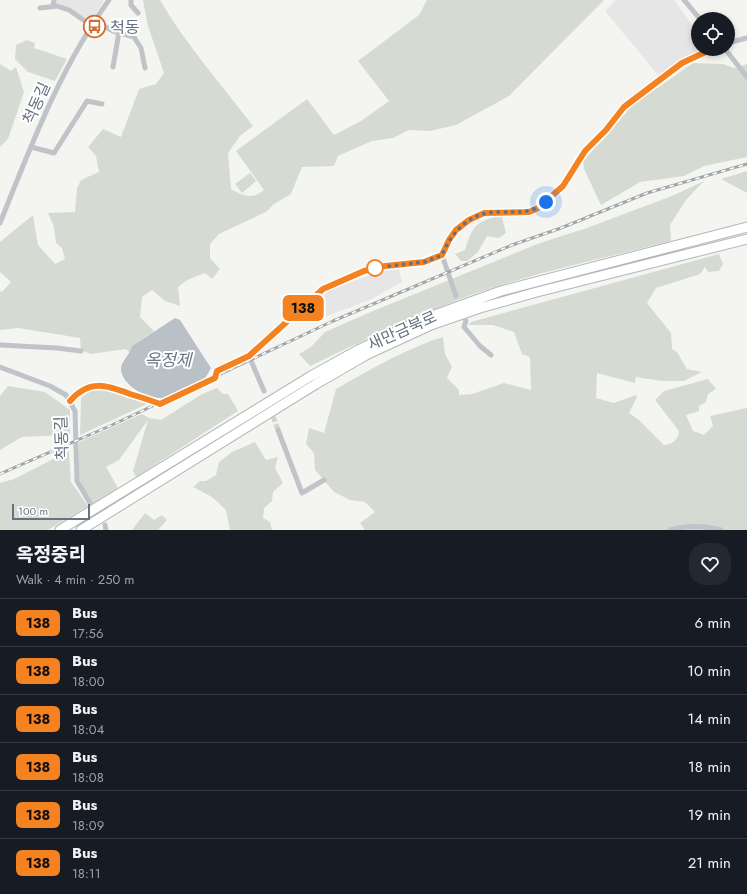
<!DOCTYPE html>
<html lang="en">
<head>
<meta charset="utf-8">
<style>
  :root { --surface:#171b24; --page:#242831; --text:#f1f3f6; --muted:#9ea1a6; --line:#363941 }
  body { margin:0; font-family:Jost,"Noto Sans KR",sans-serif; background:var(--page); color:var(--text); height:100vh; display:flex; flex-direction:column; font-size:15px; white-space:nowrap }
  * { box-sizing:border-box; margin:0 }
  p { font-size:13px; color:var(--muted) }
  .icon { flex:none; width:22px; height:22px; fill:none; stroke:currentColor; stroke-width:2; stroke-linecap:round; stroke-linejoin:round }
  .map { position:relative; height:530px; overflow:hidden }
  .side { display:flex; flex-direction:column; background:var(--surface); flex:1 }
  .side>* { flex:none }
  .badge { padding:0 8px; border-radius:6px; font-size:14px; line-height:26px }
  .fabs { position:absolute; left:691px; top:12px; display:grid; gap:8px }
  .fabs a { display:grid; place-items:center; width:44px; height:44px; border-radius:50%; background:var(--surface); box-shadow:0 2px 6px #0003; font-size:20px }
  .scale { position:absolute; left:12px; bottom:10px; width:78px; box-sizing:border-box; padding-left:4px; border:2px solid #667280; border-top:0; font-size:11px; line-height:14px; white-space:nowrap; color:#667280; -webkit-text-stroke:3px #fff; paint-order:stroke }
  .you { position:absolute; width:20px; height:20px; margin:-10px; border:3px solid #fff; border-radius:50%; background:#1a73e8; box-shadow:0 0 0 6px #1a73e833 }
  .map>.badge { position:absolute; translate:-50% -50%; box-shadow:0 0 0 2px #fff }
  .round { display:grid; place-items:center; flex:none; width:42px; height:42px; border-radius:16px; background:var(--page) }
  .headline { display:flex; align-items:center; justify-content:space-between; height:68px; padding:0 16px }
  h1 { font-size:19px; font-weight:800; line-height:30px }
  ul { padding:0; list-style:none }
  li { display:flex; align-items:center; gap:12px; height:48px; padding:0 16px; border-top:1px solid var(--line) }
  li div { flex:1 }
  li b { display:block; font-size:15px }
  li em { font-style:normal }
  li .badge { min-width:44px; font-weight:700; text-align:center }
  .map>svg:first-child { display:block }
</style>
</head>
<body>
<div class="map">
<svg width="747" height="530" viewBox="0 0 747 530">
  <rect width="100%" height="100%" fill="#f4f5f1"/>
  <!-- built -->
  <path fill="#e5e6e5" d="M 55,0 L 104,0 L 91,22 L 55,4 Z
    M 616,0 L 674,0 L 698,33 L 698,49 L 703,49 L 659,76 L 605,11 Z
    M 399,269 L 402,282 L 372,299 L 308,323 L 304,317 L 329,290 L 381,271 Z"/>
  <!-- green -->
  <path fill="#d5dbd3" d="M 143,0 L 160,0 C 186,45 222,85 253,126 L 240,136 L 228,153 L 231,189 C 243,196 252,200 264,190 L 236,151 L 307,99 L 334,135 L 361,121 L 389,101 L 358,61 L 419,15 L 427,0 L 604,0 L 509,96 L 456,125 L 430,131 L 409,130 L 393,138 L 372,141 L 338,156 L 334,166 L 302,167 L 291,194 L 274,204 L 266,212 L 219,234 L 210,244 L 210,258 L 220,269 L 212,279 L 205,273 L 187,280 L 178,287 L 180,306 L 165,301 L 152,290 L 142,297 L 140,317 L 154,331 L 132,346 L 130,353 L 126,349 L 91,354 L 81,350 L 80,338 L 18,328 L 0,330 L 0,291 L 2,292 L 11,282 L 0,272 L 0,242 L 33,215 L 38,245 L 55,264 L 65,259 L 62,248 L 56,243 L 54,227 L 48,213 L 75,212 L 77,188 L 81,180 L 99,172 L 96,156 L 88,147 L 103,129 L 121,137 L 139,89 L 156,84 L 164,73 L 148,26 Z
    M 27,40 L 35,43 L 34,48 L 67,59 L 55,81 L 28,72 L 15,59 L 16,45 Z
    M 693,63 L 723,64 L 734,68 L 747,64 L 747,157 L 704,166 L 684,176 L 640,182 L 601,205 L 584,169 L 583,161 L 633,105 Z
    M 0,64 L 11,71 L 16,67 L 24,92 L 8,139 L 0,147 Z
    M 747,171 L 747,193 L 721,179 Z
    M 250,173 L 256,181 L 242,193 L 235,184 Z
    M 704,181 L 686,200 L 670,225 L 671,241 C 602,259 530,273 463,298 C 410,318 360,342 310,366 L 299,354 L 311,347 L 325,332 L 373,311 L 540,243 L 584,229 L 672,196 Z
    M 494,217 L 502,217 L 506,233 L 499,238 L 487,236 L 478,252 L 467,261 L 461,261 L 455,254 L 465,250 C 471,231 473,223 494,217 Z
    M 719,254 L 723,264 L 719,271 L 708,272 L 705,267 L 700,274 L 656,288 L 647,303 L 671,333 L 672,349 L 677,352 L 687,369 L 702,372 L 684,381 L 661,381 L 636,377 L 635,383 L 597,373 L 596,398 L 614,403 L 636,395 L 637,397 L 629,413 L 639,420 L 664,445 C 673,444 678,440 679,431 L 655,400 L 664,391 L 708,379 L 716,389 L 708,394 L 706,402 L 699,406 L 699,411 L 686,415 L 693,431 L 704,435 L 713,426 L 710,416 L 747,408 L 747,530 L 365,530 L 360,523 L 375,512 L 365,502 L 350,500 L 334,492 L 315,470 L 314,453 L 306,444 L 309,428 L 324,433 L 336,389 C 371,369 405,349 443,337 L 445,354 L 452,367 L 447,378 L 459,390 L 459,395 L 472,394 L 504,383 L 531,390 L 530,357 L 522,354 L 514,332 L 493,325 L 469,325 L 471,322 Z
    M 8,386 L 45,392 L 70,410 L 70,435 L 22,437 L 0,450 L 0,396 Z
    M 94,388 L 107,389 L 147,404 L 80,435 L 81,398 Z
    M 217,388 L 223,394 L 228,394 L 238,411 L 136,477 L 133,471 L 148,420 L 119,460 L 106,467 L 118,488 L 92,504 L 79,480 L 79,442 L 142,414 L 149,418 L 161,420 L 202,394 Z
    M 255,442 L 266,460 L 278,457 L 275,468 L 283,483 L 273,492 L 272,501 L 264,508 L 263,518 L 270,522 L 272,530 L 230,530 L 226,510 L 212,497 L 193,487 L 200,481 L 206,481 L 216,475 L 219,462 L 232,452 Z
    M 69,451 L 71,482 L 88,506 L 48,530 L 0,530 L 0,483 L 14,479 Z
    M 145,513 L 154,520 L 162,515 L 167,520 L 158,530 L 132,530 Z"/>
  <!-- water -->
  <path fill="#b9c1c6" d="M 175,318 L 180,320 L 211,368 C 209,371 207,376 205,378 C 202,381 165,397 162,398 C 147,399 123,386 121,370 C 120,362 130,355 132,346 Z"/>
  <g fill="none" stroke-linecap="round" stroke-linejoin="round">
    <!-- street-tunnel -->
    <path stroke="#d0d4d5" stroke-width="5" stroke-dasharray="5 2.5" stroke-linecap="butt" d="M 271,410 L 278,430"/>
    <defs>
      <path id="highway" d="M 60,530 L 311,376 L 358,350 L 421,320 L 501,291 L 747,227
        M 81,530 L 316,384 L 366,355 L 431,325 L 480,308 L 537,292 L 747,239"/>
    </defs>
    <!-- highway casing -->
    <use href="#highway" stroke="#b3b6b9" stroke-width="11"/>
    <!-- street -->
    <path stroke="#c0c3c7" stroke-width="5" d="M 131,0 L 131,5 L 138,13
      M 684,0 L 700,19
      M 53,6 L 54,0
      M 40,8 L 57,6 L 69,10 L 92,26
      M 95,21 L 113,31 L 134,37 L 141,48 L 145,68
      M 728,43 L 747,38
      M 725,49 L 747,77
      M 113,67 L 119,32
      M 31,147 L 54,153 L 87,101 L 102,104
      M 0,223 C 31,146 60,68 109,0
      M 442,255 L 456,296
      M 465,319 L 466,321 L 464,327 L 480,346 L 491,355
      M 0,345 L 57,348 L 81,351
      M 249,356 L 264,391
      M 0,367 L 50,386 L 66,395 L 75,411 L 77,481 L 90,503
      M 70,401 C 89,379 106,385 130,394 C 140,397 150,400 160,404 L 215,378 L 217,371 L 249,356 L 323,289 L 364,271 L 385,266 L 423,262 L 442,255 L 449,240 L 456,230 L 469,220 L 484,213 L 529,212 L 539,208 L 563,186 L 585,151 L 606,130 L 624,107 L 682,63 L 712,49
      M 278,430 L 302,493 L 324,480
      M 105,525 L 106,530
      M 670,530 C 686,525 704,526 721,530"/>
    <!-- highway -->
    <use href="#highway" stroke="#fff" stroke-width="9"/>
    <defs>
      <path id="rail" d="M 0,474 L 112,425 L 333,321 L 512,245 L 561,228 L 647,193 L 747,164"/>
    </defs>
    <!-- rail casing -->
    <use href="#rail" stroke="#a2a6ab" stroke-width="3"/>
    <!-- rail -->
    <use href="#rail" stroke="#fff" stroke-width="1.5" stroke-dasharray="4.5" stroke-linecap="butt"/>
  </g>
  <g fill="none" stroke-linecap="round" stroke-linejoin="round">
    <defs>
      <path id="line" d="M 70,401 C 89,379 106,385 130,394 C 140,397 150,400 160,404 L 215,378 L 217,371 L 249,356 L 323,289 L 364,271 L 385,266 L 424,262 L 442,255 L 449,240 L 456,230 L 469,220 L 484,213 L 529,212 L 538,208 L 563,186 L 585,151 L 606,130 L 624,107 L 682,63 L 712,49"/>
    </defs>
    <!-- line casing -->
    <use href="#line" stroke="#fff" stroke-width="9"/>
    <!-- line -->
    <use href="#line" stroke="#f58220" stroke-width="6"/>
    <!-- walk -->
    <path stroke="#667280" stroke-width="4" stroke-dasharray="0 7.2" d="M 375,268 L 424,262 L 442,255 C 453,230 470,212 499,212 C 517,212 531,214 546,202"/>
  </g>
  <!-- icons -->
  <defs>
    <symbol id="bus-ring" viewBox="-11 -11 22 22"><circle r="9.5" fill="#fff" stroke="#d26b34" stroke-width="1.5"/><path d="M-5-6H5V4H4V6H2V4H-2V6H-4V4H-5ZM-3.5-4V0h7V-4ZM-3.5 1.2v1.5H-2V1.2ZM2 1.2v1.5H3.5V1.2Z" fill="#d26b34"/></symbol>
  </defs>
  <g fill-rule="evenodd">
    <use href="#bus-ring" x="82" y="14" width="25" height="25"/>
  </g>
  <!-- markers -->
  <circle fill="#fff" stroke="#f58220" stroke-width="2" cx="375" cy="268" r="8"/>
  <g text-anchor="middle" stroke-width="4" stroke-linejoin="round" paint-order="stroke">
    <!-- poi labels -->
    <g font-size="16" fill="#667280" stroke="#fff" text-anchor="start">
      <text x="110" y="33">척동</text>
    </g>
    <!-- street labels -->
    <g font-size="16" fill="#667280" stroke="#fff">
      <text transform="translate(36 103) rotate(-66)" y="6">척동길</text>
      <text transform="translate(402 330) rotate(-24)" y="6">새만금북로</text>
      <text transform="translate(61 438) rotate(-92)" y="6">척동길</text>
    </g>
    <!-- water labels -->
    <g font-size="17" font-style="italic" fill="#687984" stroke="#fff">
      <text x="168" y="366">옥정제</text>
    </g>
  </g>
</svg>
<div class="fabs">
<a><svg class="icon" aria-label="locate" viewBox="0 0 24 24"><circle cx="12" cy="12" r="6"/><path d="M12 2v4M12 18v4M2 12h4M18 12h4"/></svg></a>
</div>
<div class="scale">100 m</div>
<div class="you" style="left:546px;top:202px"></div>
<b class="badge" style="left:303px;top:308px;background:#f58220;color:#111">138</b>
</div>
<section class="side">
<div class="headline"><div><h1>옥정중리</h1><p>Walk · 4 min · 250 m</p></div><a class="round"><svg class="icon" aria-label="heart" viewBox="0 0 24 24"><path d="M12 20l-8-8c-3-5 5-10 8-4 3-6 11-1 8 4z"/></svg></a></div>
<ul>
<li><span class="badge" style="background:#f58220;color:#111">138</span><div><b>Bus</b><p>17:56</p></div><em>6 min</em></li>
<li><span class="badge" style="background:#f58220;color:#111">138</span><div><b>Bus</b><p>18:00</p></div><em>10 min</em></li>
<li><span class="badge" style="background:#f58220;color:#111">138</span><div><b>Bus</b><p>18:04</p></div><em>14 min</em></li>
<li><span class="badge" style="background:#f58220;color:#111">138</span><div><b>Bus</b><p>18:08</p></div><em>18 min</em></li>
<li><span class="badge" style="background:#f58220;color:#111">138</span><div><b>Bus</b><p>18:09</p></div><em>19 min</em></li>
<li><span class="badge" style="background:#f58220;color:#111">138</span><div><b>Bus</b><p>18:11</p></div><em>21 min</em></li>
</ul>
</section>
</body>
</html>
